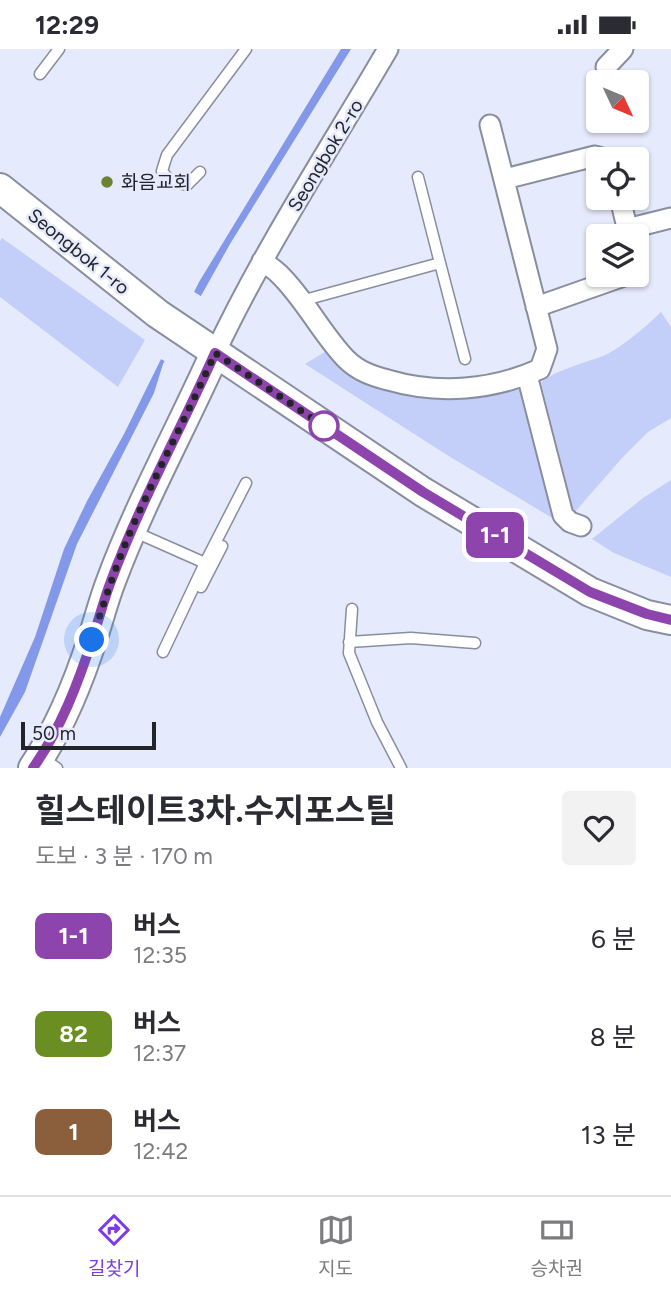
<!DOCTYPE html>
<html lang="ko">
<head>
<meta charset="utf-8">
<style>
  :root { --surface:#fff; --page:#f2f2f3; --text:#2b2b33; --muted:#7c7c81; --line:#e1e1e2; --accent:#7c3aed }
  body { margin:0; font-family:Figtree,"Noto Sans KR",sans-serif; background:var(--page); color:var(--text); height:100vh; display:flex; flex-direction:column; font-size:26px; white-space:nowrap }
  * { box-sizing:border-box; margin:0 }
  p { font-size:23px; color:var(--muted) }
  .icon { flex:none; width:38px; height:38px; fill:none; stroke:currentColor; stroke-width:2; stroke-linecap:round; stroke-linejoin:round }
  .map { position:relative; height:719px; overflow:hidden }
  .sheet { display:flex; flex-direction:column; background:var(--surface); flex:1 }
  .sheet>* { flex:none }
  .badge { padding:0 14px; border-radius:10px; font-size:24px; line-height:46px }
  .needle { width:46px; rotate:134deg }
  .fabs { position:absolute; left:586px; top:21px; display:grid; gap:14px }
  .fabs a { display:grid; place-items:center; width:63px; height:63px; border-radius:7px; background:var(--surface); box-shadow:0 2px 5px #0004; font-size:35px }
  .scale { position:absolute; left:21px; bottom:18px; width:135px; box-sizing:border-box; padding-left:7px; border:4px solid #22242a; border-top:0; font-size:19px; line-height:24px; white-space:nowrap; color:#22242a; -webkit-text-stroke:5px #e5eafc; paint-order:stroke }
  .you { position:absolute; width:35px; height:35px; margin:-18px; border:5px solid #fff; border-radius:50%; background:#1a73e8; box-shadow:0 0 0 10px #1a73e833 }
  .map>.badge { position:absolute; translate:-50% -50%; box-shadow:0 0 0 4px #fff }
  .round { display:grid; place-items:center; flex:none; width:74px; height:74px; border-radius:7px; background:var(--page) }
  .headline { display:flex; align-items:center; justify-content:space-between; height:119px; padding:0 35px }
  h1 { font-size:33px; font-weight:700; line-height:52px }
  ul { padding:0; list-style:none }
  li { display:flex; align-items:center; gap:21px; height:98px; padding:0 35px }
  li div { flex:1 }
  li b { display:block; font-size:26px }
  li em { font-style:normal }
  li .badge { min-width:77px; font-weight:700; text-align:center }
  .status { display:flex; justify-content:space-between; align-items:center; height:49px; padding:0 35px; background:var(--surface); direction:ltr }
  .status svg { height:19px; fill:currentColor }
  .tabs { display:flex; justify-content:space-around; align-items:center; height:98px; border-top:2px solid var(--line); background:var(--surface); font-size:19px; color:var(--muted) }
  .tabs a { display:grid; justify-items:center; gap:4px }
  .tabs .on { color:var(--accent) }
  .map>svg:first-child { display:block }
</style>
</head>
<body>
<div class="status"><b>12:29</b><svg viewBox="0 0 49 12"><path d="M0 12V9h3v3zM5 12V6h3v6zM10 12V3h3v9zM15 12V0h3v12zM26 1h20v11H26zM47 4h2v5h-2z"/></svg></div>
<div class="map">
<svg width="671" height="719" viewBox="0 0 671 719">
  <rect width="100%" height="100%" fill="#e5eafc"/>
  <!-- green -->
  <path fill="#c3cff8" d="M 2,189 L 145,291 L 118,338 L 0,248 L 0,192 Z
    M 661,263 L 671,278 L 671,369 L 648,383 L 622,409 L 574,464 L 541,333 C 559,320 581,315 603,307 C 620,300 648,276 661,263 Z
    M 328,301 L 343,316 L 486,342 L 520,341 L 554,470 L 447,406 L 305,315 Z
    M 671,431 L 671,528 L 614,504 L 592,490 L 643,449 Z"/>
  <!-- water -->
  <path fill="#8498e9" d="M 341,0 L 351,0 L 230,195 L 163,315 L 154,344 L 77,495 L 25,643 L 0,688 L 0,668 L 35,588 L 64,500 L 87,452 L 124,385 L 199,233 Z"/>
  <!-- pier -->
  <path fill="#e5eafc" d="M 191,241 L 204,249 L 168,314 L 157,308 Z"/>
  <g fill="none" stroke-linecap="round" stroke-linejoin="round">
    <defs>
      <path id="lane" d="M 40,25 L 59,0
        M 200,123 L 187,136 L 170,132 L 162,122 L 167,106 L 246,0
        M 418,128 L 440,214
        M 301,252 L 440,214 L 465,310
        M 135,483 L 205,514 L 246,434
        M 201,538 L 222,497
        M 352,560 L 349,604 L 377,673 L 401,719
        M 349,593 L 411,589 L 475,594
        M 163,603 L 205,514 L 211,518
        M 41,708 L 57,719"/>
      <path id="street" d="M 606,18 L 623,0
        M 505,130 L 595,107 L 606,110
        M 620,149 L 629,187
        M 627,180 L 671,169
        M 262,212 C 268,216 274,220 279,225 C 305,250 321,284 346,310 C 358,322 372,327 388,331 C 439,346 493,341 540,320 L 547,300 L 490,76
        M 536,258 L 627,226
        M 215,304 C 265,198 329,101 388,0
        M 527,326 L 563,466 L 570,473 L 581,477"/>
      <path id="secondary" d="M 0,139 L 158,265 L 423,443 L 590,543 L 647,566 L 671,571
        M 33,719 C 60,679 78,635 93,588 C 99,570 104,550 111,532 C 140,454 181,380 215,304"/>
    </defs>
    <!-- lane casing -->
    <use href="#lane" stroke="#898e9e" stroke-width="13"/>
    <!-- street casing -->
    <use href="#street" stroke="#898e9e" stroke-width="23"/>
    <!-- secondary casing -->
    <use href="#secondary" stroke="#898e9e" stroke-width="32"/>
    <!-- lane -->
    <use href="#lane" stroke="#fff" stroke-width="10"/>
    <!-- street -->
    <use href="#street" stroke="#fff" stroke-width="19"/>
    <!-- secondary -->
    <use href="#secondary" stroke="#fff" stroke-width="28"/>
  </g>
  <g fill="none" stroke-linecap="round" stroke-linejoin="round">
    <defs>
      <path id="line" d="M 33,719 C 61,679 78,635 93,588 C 99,570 104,550 111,532 C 140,454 181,380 215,304 L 423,443 L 590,543 L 647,565 L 671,571"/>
    </defs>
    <!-- line casing -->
    <use href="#line" stroke="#fff" stroke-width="16"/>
    <!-- line -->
    <use href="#line" stroke="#8e44ad" stroke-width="10"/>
    <!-- walk -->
    <path stroke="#22242a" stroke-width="7" stroke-dasharray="0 12.6" d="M 92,591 C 104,553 116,516 132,479 C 158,420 189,363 215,304 L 324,377"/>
  </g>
  <!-- markers -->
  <circle fill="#6d8334" stroke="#e5eafc" stroke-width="2.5" cx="107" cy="133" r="7"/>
  <circle fill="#fff" stroke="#8e44ad" stroke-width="3.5" cx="324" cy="377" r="14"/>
  <g text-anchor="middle" stroke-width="5" stroke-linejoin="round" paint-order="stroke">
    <!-- street labels -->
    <g font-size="19" fill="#22242a" stroke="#e5eafc">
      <text transform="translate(325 106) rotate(-59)" y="7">Seongbok 2-ro</text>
      <text transform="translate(79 202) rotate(39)" y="7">Seongbok 1-ro</text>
    </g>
    <!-- poi labels -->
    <g font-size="19" fill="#22242a" stroke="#e5eafc" text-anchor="start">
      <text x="121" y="140">화음교회</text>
    </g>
  </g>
</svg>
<div class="fabs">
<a><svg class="needle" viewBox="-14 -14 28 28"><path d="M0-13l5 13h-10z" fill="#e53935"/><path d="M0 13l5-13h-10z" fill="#7c7c81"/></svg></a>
<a><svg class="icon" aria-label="locate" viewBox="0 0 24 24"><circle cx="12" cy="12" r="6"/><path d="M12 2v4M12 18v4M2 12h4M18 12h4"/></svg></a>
<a><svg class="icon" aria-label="layers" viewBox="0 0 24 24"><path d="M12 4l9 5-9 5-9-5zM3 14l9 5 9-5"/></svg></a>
</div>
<div class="scale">50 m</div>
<div class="you" style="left:92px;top:591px"></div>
<b class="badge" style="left:495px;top:486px;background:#8e44ad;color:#fff">1-1</b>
</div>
<section class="sheet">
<div class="headline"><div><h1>힐스테이트3차.수지포스틸</h1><p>도보 · 3 분 · 170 m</p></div><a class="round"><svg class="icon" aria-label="heart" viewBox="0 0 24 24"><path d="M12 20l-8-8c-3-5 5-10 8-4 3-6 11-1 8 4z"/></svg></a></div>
<ul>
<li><span class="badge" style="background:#8e44ad;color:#fff">1-1</span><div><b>버스</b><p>12:35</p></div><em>6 분</em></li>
<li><span class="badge" style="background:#6b8e23;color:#fff">82</span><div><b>버스</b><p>12:37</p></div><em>8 분</em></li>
<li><span class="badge" style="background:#8b5e3c;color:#fff">1</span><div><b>버스</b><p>12:42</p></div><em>13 분</em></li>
</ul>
</section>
<nav class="tabs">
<a class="on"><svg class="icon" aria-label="directions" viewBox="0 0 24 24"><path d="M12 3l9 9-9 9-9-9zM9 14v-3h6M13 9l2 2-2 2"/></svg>길찾기</a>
<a><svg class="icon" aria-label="map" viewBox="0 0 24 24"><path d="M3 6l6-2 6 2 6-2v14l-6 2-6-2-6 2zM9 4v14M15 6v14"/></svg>지도</a>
<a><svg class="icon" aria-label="tickets" viewBox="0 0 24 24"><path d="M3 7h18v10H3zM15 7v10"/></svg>승차권</a>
</nav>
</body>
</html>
